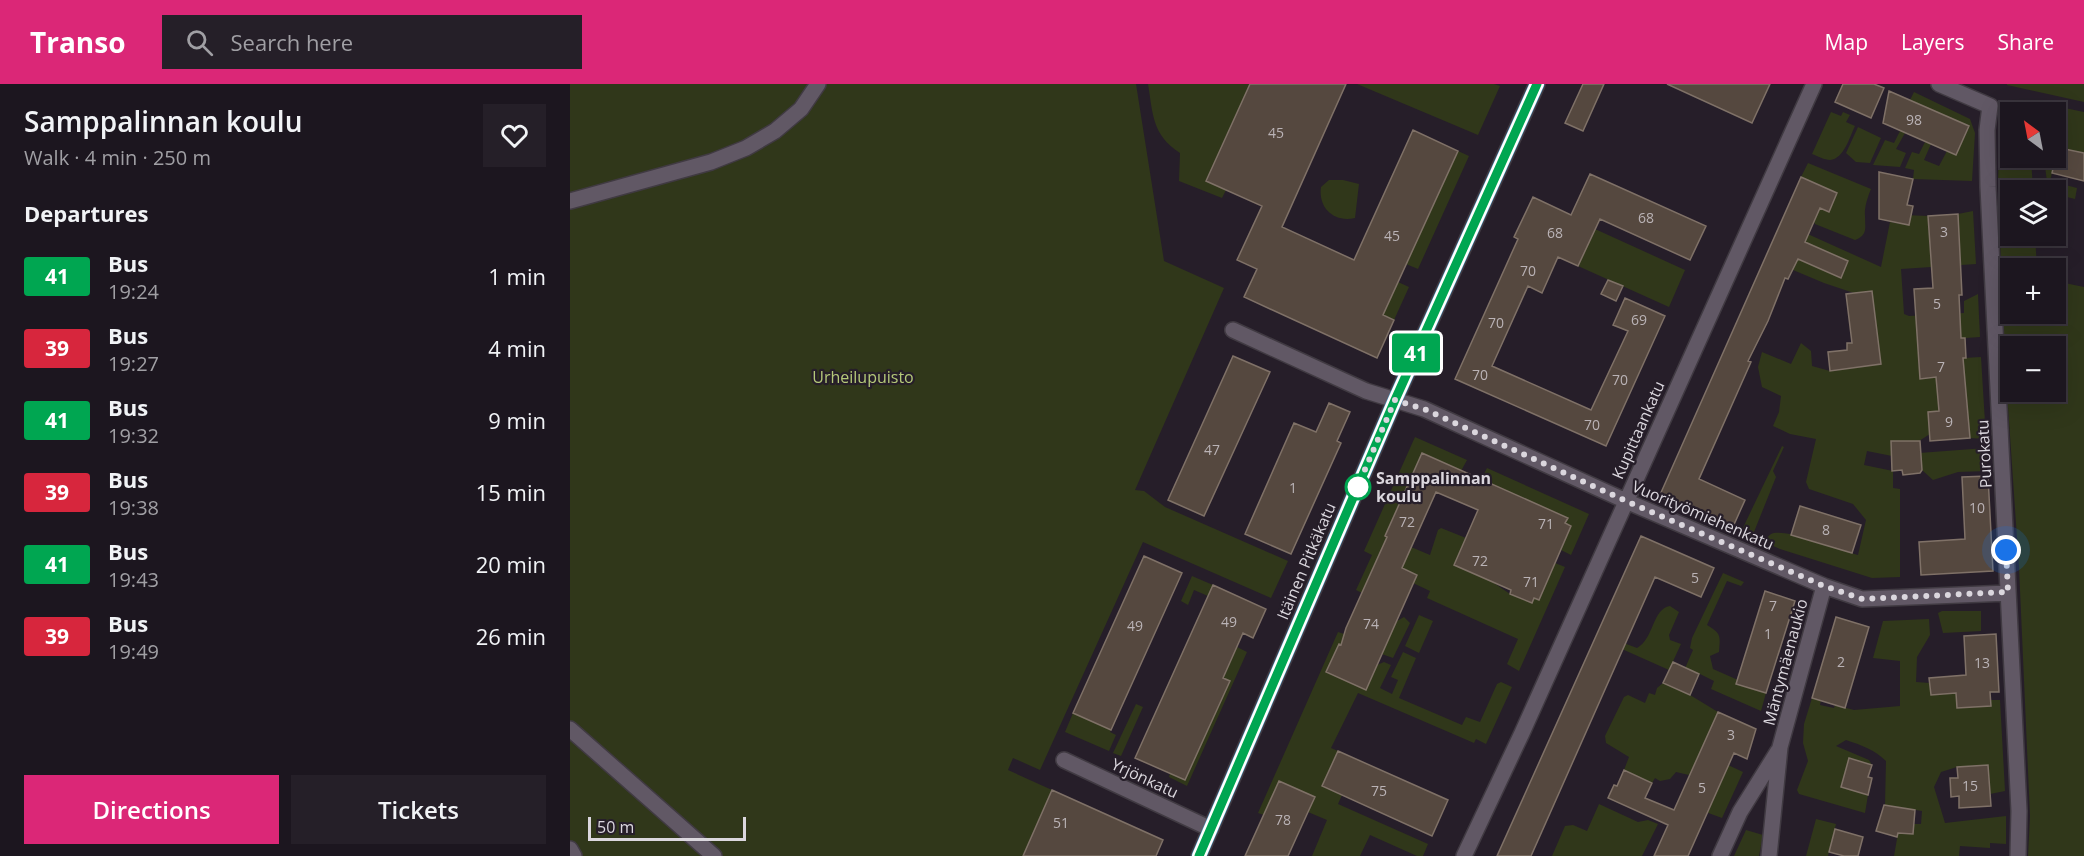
<!DOCTYPE html>
<html lang="en">
<head>
<meta charset="utf-8">
<style>
  :root { --surface:#1c161f; --page:#251f28; --text:#f1f3f6; --muted:#a09fa4; --line:#3a353d; --accent:#db2777 }
  body { margin:0; font-family:"Open Sans",sans-serif; background:var(--page); color:var(--text); height:100vh; display:flex; flex-direction:column; font-size:22px; white-space:nowrap }
  * { box-sizing:border-box; margin:0 }
  p { font-size:20px; color:var(--muted) }
  .icon { flex:none; width:33px; height:33px; fill:none; stroke:currentColor; stroke-width:2; stroke-linecap:round; stroke-linejoin:round }
  .map { position:relative; flex:1; overflow:hidden }
  .drawer { display:flex; flex-direction:column; background:var(--surface); width:570px }
  .drawer>* { flex:none }
  .badge { padding:0 12px; border-radius:4px; font-size:21px; line-height:39px }
  .needle { width:39px; rotate:328deg }
  .fabs { position:absolute; left:1430px; top:18px; display:grid; gap:12px }
  .fabs a { display:grid; place-items:center; width:66px; height:66px; border-radius:0px; background:var(--surface); box-shadow:0 6px 24px #0002,0 0 0 2px var(--line); font-size:30px }
  .scale { position:absolute; left:18px; bottom:15px; width:158px; box-sizing:border-box; padding-left:6px; border:3px solid #dbd7de; border-top:0; font-size:16px; line-height:21px; white-space:nowrap; color:#dbd7de; -webkit-text-stroke:4px #261e29; paint-order:stroke }
  .you { position:absolute; width:30px; height:30px; margin:-15px; border:4px solid #fff; border-radius:50%; background:#1a73e8; box-shadow:0 0 0 9px #1a73e833 }
  .map>.badge { position:absolute; translate:-50% -50%; box-shadow:0 0 0 3px #fff }
  h2 { padding:0 24px; font-size:22px; line-height:54px }
  .round { display:grid; place-items:center; flex:none; width:63px; height:63px; border-radius:0px; background:var(--page) }
  .overview { display:flex; align-items:center; justify-content:space-between; height:102px; padding:0 24px }
  h1 { font-size:28px; font-weight:600; line-height:45px }
  .primary-button { display:flex; gap:12px; margin-top:auto; padding:12px 24px }
  .primary-button a { flex:1; height:69px; border-radius:0px; background:var(--accent); color:#fff; font-size:24px; font-weight:600; line-height:69px; text-align:center }
  .primary-button a+a { background:var(--page); color:var(--text) }
  ul { padding:0; list-style:none }
  li { display:flex; align-items:center; gap:18px; height:72px; padding:0 24px }
  li div { flex:1 }
  li b { display:block; font-size:22px }
  li em { font-style:normal }
  li .badge { min-width:66px; font-weight:700; text-align:center }
  header { display:flex; align-items:center; gap:36px; box-sizing:border-box; height:84px; padding:0 30px; background:var(--accent); color:#fff }
  header strong { font-size:28px }
  nav { display:flex; gap:33px; margin-inline-start:auto; font-size:21px }
  .search { width:420px; height:54px; background:var(--page); display:flex; align-items:center; gap:15px; box-sizing:border-box; padding:0 21px; border-radius:0px; color:var(--muted); font-size:22px }
  main { display:flex; flex:1; min-height:0 }
  .map>svg:first-child { display:block }
</style>
</head>
<body>
<header>
<strong>Transo</strong>
<div class="search"><svg class="icon" aria-label="search" viewBox="0 0 24 24"><circle cx="10" cy="10" r="6"/><path d="M15 15l6 6"/></svg>Search here</div>
<nav><a>Map</a><a>Layers</a><a>Share</a></nav>
</header>
<main>
<section class="drawer">
<div class="overview"><div><h1>Samppalinnan koulu</h1><p>Walk · 4 min · 250 m</p></div><a class="round"><svg class="icon" aria-label="heart" viewBox="0 0 24 24"><path d="M12 20l-8-8c-3-5 5-10 8-4 3-6 11-1 8 4z"/></svg></a></div>
<h2>Departures</h2>
<ul>
<li><span class="badge" style="background:#00a651;color:#fff">41</span><div><b>Bus</b><p>19:24</p></div><em>1 min</em></li>
<li><span class="badge" style="background:#d7263d;color:#fff">39</span><div><b>Bus</b><p>19:27</p></div><em>4 min</em></li>
<li><span class="badge" style="background:#00a651;color:#fff">41</span><div><b>Bus</b><p>19:32</p></div><em>9 min</em></li>
<li><span class="badge" style="background:#d7263d;color:#fff">39</span><div><b>Bus</b><p>19:38</p></div><em>15 min</em></li>
<li><span class="badge" style="background:#00a651;color:#fff">41</span><div><b>Bus</b><p>19:43</p></div><em>20 min</em></li>
<li><span class="badge" style="background:#d7263d;color:#fff">39</span><div><b>Bus</b><p>19:49</p></div><em>26 min</em></li>
</ul>
<div class="primary-button"><a>Directions</a><a>Tickets</a></div>
</section>
<div class="map">
<svg width="1514" height="772" viewBox="0 0 1514 772">
  <rect width="100%" height="100%" fill="#261e29"/>
  <!-- green -->
  <path fill="#30371a" fill-rule="evenodd" d="M 0,0 L 566,0 L 594,177 L 654,204 L 565,406 L 574,407 L 595,423 L 718,477 L 701,514 L 573,458 L 470,686 L 443,674 L 438,686 L 482,706 L 453,772 L 0,772 Z
    M 578,0 L 680,0 L 637,97 L 656,106 L 652,114 L 609,97 L 610,69 C 582,51 583,30 578,0 Z
    M 787,0 L 924,0 L 930,2 L 908,51 Z
    M 1514,0 L 1514,18 L 1437,1 L 1437,0 Z
    M 1344,8 L 1400,35 L 1405,49 L 1402,97 L 1343,95 L 1344,86 L 1335,84 L 1342,68 L 1349,70 L 1355,58 L 1361,60 L 1354,76 L 1369,82 L 1377,67 L 1386,71 L 1399,43 L 1340,16 Z
    M 1485,22 L 1514,28 L 1514,69 L 1485,63 L 1485,50 L 1487,50 L 1490,33 L 1485,32 L 1485,28 L 1477,28 Z
    M 1261,28 L 1271,32 L 1273,28 L 1280,31 L 1276,38 L 1285,42 C 1280,52 1274,75 1260,76 C 1255,76 1247,72 1242,70 Z
    M 1438,41 L 1440,42 L 1440,74 L 1461,74 L 1463,106 L 1440,106 L 1440,152 L 1465,152 L 1467,184 L 1440,184 L 1440,230 L 1485,230 L 1485,197 L 1514,203 L 1514,772 L 1458,772 L 1460,732 L 1449,483 L 1434,264 L 1428,96 L 1429,69 ZM 1440,262 L 1485,262 L 1485,308 L 1440,308 Z
    M 1288,43 L 1311,54 L 1300,79 L 1286,78 L 1276,69 Z
    M 1330,47 L 1335,49 L 1326,65 L 1336,69 L 1330,83 L 1303,81 L 1315,56 L 1324,59 Z
    M 888,67 L 899,72 L 848,185 L 836,180 Z
    M 1474,74 L 1478,74 L 1476,83 L 1483,85 L 1480,97 L 1507,104 L 1505,115 L 1485,110 L 1485,106 L 1478,106 Z
    M 1238,79 L 1301,105 C 1298,112 1294,124 1295,132 C 1295,144 1298,151 1285,156 L 1245,140 L 1244,138 L 1250,124 L 1259,127 L 1267,109 L 1231,93 Z
    M 759,96 L 773,96 L 789,100 L 785,134 C 763,139 748,123 751,103 Z
    M 1403,127 L 1406,180 L 1331,185 L 1334,230 L 1339,232 L 1394,229 L 1394,217 L 1408,210 L 1410,253 L 1367,256 L 1367,267 L 1348,269 L 1350,295 L 1394,291 L 1393,274 L 1411,273 L 1416,355 L 1400,354 L 1397,319 L 1369,321 L 1369,327 L 1358,328 L 1360,350 L 1349,357 L 1322,357 L 1322,372 L 1297,367 L 1294,381 L 1323,387 L 1323,404 L 1330,405 L 1330,493 L 1302,494 L 1210,465 L 1194,458 C 1197,454 1199,450 1204,449 C 1221,446 1269,465 1288,471 L 1296,436 L 1283,420 L 1239,405 L 1236,398 L 1246,355 L 1220,350 L 1203,342 L 1209,328 L 1211,312 L 1192,303 L 1188,283 L 1192,268 L 1221,280 L 1231,259 L 1241,267 L 1242,282 L 1260,287 L 1311,280 L 1284,209 L 1254,199 L 1223,186 L 1232,163 L 1211,138 L 1311,183 L 1320,138 L 1332,140 L 1334,131 L 1358,132 L 1360,166 L 1390,164 L 1388,130 Z
    M 1025,145 L 1115,186 L 1099,223 L 1008,182 Z
    M 828,198 L 839,203 L 824,236 L 813,231 Z
    M 845,353 L 897,376 L 891,387 L 852,370 L 815,452 L 860,471 L 868,446 L 871,444 L 896,454 L 924,499 L 940,510 L 962,519 L 964,514 L 969,516 L 985,479 L 995,483 L 949,587 L 937,580 L 948,555 L 857,514 L 860,507 L 843,499 L 847,491 L 808,474 L 792,509 L 786,506 L 802,471 L 794,467 Z
    M 1212,362 L 1214,363 L 1203,387 L 1206,393 L 1182,453 L 1171,448 Z
    M 1416,364 L 1417,387 L 1388,388 L 1363,396 L 1352,386 L 1349,369 Z
    M 917,384 L 1019,430 L 1001,471 L 991,466 L 1001,442 L 995,439 L 998,435 L 911,396 Z
    M 1153,489 L 1174,498 L 1171,502 L 1157,497 L 1137,541 C 1152,550 1150,552 1149,568 L 1140,572 L 1143,585 L 1168,596 L 1167,600 L 1196,609 L 1191,627 L 1141,605 L 1144,597 L 1130,590 L 1127,595 L 1113,589 L 1123,566 L 1120,564 L 1122,554 Z
    M 622,492 L 643,501 L 638,512 L 624,506 L 618,521 L 611,517 Z
    M 1100,522 L 1109,528 L 1099,551 L 1100,556 L 1111,560 L 1099,586 L 1025,553 L 1027,549 L 1067,564 C 1084,555 1082,525 1100,522 Z
    M 1372,527 L 1411,527 L 1411,547 L 1373,549 L 1368,529 Z
    M 849,531 L 863,537 L 849,569 L 835,562 Z
    M 834,533 L 840,539 L 823,574 L 806,568 L 827,537 Z
    M 1359,535 L 1360,551 L 1347,573 L 1346,598 L 1360,599 L 1361,611 L 1386,608 L 1421,622 L 1421,616 L 1430,616 L 1435,707 L 1420,710 L 1418,681 L 1387,683 L 1371,688 L 1364,703 L 1375,739 L 1436,732 L 1436,760 L 1420,759 L 1420,764 L 1390,762 L 1389,772 L 1324,772 L 1328,749 L 1343,750 L 1344,740 L 1351,740 L 1352,727 L 1315,721 L 1316,677 C 1305,666 1291,661 1276,656 L 1266,662 L 1299,676 L 1302,681 L 1279,675 L 1271,703 L 1298,711 L 1295,729 L 1229,710 L 1227,706 L 1238,677 L 1233,659 L 1234,640 L 1242,614 L 1251,616 L 1250,621 L 1264,624 L 1265,621 L 1284,626 L 1330,622 L 1330,577 L 1303,574 L 1313,537 Z
    M 768,548 L 777,551 L 772,562 L 769,560 L 756,588 L 807,581 L 814,578 L 821,581 L 810,604 L 822,610 L 828,596 L 821,593 L 833,568 L 846,574 L 829,614 L 892,641 L 896,633 L 910,638 L 927,600 L 931,598 L 942,603 L 916,660 L 906,655 L 904,659 L 788,609 L 761,664 L 768,667 L 752,702 L 772,711 L 768,720 L 858,760 L 853,772 L 847,772 L 800,751 L 790,772 L 742,772 L 757,736 L 738,728 L 744,714 L 694,731 L 688,729 Z
    M 667,563 L 677,568 L 617,702 L 599,693 L 600,689 L 615,696 L 660,597 L 653,594 Z
    M 1093,599 L 1120,611 L 1148,628 L 1136,656 L 1156,680 L 1173,688 L 1152,734 L 1133,727 L 1139,726 L 1153,694 L 1125,681 L 1119,691 L 1106,688 L 1100,695 L 1090,697 L 1085,694 L 1082,699 L 1054,686 L 1059,673 L 1036,659 L 1035,652 L 1054,613 L 1058,611 L 1075,619 L 1079,609 L 1085,611 L 1087,604 Z
    M 566,620 L 573,623 L 551,672 L 543,669 Z
    M 503,629 L 541,646 L 540,648 L 546,651 L 539,667 L 495,648 Z
    M 1029,720 L 1068,738 L 1078,736 L 1088,740 L 1072,772 L 982,772 L 995,742 L 1003,741 L 1017,747 Z
    M 1246,735 L 1266,740 L 1258,772 L 1236,772 Z
    M 1176,746 L 1193,751 L 1189,772 L 1164,772 Z"/>
  <!-- building -->
  <path fill="#55483f" stroke="#7f7167" stroke-width="1.5" d="M 680,0 L 776,0 L 712,143 L 784,176 L 843,46 L 888,67 L 813,231 L 824,236 L 807,274 L 674,213 L 687,185 L 667,176 L 692,122 L 636,97 Z
    M 1013,0 L 1034,0 L 1013,47 L 995,39 Z
    M 1097,0 L 1200,0 L 1182,39 Z
    M 1273,0 L 1304,0 L 1314,4 L 1301,34 L 1265,18 Z
    M 1319,7 L 1399,42 L 1386,71 L 1313,39 Z
    M 1485,63 L 1514,69 L 1514,97 L 1482,89 L 1485,76 Z
    M 1309,88 L 1343,95 L 1337,121 L 1343,122 L 1339,141 L 1309,135 Z
    M 1020,90 L 1136,142 L 1120,176 L 1030,135 L 1008,182 L 988,173 L 972,209 L 958,202 L 922,282 L 1021,326 L 1058,247 L 1043,241 L 1055,214 L 1095,232 L 1036,362 L 885,295 L 948,155 L 944,153 L 963,113 L 1001,131 Z
    M 1231,93 L 1267,109 L 1259,128 L 1250,124 L 1235,158 L 1278,177 L 1271,194 L 1228,175 L 1218,195 L 1215,194 L 1198,237 L 1178,277 L 1181,278 L 1129,395 L 1175,416 L 1162,445 L 1089,413 Z
    M 1388,130 L 1392,211 L 1389,211 L 1391,254 L 1395,254 L 1396,274 L 1393,274 L 1400,354 L 1360,357 L 1358,328 L 1369,327 L 1366,293 L 1350,295 L 1344,205 L 1363,204 L 1358,132 Z
    M 1038,196 L 1053,202 L 1046,217 L 1031,210 Z
    M 1302,207 L 1311,280 L 1260,287 L 1258,268 L 1277,266 L 1277,259 L 1282,259 L 1276,210 Z
    M 663,272 L 700,288 L 634,432 L 598,416 Z
    M 759,319 L 780,328 L 767,357 L 771,359 L 721,470 L 675,450 L 724,339 L 746,348 Z
    M 1321,357 L 1350,357 L 1352,386 L 1350,389 L 1333,391 L 1332,386 L 1322,387 Z
    M 852,369 L 998,434 L 995,439 L 1001,442 L 969,516 L 964,514 L 962,519 L 940,510 L 941,506 L 884,481 L 908,426 L 866,408 L 832,484 L 847,491 L 796,606 L 756,588 L 769,560 L 771,561 L 776,544 L 817,453 L 815,452 Z
    M 1418,392 L 1423,487 L 1351,491 L 1349,458 L 1395,455 L 1392,393 Z
    M 1230,422 L 1291,441 L 1282,469 L 1221,451 Z
    M 1071,452 L 1144,484 L 1131,513 L 1085,493 L 961,772 L 927,772 Z
    M 574,472 L 612,489 L 541,646 L 503,629 Z
    M 643,501 L 696,525 L 683,554 L 673,549 L 653,594 L 660,597 L 615,696 L 565,674 Z
    M 1195,507 L 1225,517 L 1196,609 L 1166,600 Z
    M 1266,533 L 1299,543 L 1275,624 L 1242,614 Z
    M 1426,550 L 1429,608 L 1420,608 L 1421,622 L 1387,624 L 1386,609 L 1361,611 L 1359,594 L 1396,591 L 1394,552 Z
    M 1103,578 L 1129,590 L 1120,611 L 1093,599 Z
    M 1148,628 L 1186,645 L 1177,675 L 1164,669 L 1118,772 L 1084,772 L 1098,741 L 1038,714 L 1044,701 L 1047,702 L 1054,686 L 1082,699 L 1075,714 L 1104,726 Z
    M 768,667 L 878,716 L 862,752 L 752,702 Z
    M 1279,674 L 1302,681 L 1298,693 L 1302,694 L 1298,711 L 1271,703 Z
    M 1418,681 L 1421,722 L 1389,724 L 1389,712 L 1381,713 L 1380,694 L 1388,694 L 1387,683 Z
    M 709,697 L 745,713 L 738,728 L 718,772 L 675,772 Z
    M 482,706 L 593,756 L 586,772 L 453,772 Z
    M 1314,721 L 1345,726 L 1343,750 L 1328,749 L 1327,753 L 1306,747 Z
    M 1265,745 L 1293,753 L 1288,772 L 1274,772 L 1259,768 Z"/>
  <g fill="none" stroke-linecap="round" stroke-linejoin="round">
    <defs>
      <path id="minor" d="M 1369,0 L 1420,22 L 1417,46 L 1418,103 L 1449,727 L 1448,772
        M 0,117 L 141,78 L 176,64 L 205,47 L 231,25 L 248,0
        M 663,246 L 796,307 L 854,325 L 1056,417 L 1254,502 L 1292,515 L 1438,509
        M 0,645 L 144,772
        M 494,676 L 641,745
        M 0,765 L 4,772
        M 894,772 L 952,649 L 1244,0
        M 1150,772 L 1170,728 L 1208,667
        M 1199,772 L 1210,663 L 1254,502"/>
      <path id="major" d="M 629,772 L 825,316 L 967,0"/>
    </defs>
    <!-- minor casing -->
    <use href="#minor" stroke="#403a42" stroke-width="18"/>
    <!-- major casing -->
    <use href="#major" stroke="#403a42" stroke-width="18"/>
    <!-- minor -->
    <use href="#minor" stroke="#615865" stroke-width="15"/>
    <!-- major -->
    <use href="#major" stroke="#4b95c1" stroke-width="15"/>
  </g>
  <g fill="none" stroke-linecap="round" stroke-linejoin="round">
    <defs>
      <path id="line" d="M 629,772 L 825,316 L 967,0"/>
    </defs>
    <!-- line casing -->
    <use href="#line" stroke="#fff" stroke-width="14"/>
    <!-- line -->
    <use href="#line" stroke="#00a651" stroke-width="9"/>
    <!-- walk -->
    <path stroke="#dbd7de" stroke-width="6" stroke-dasharray="0 10.8" d="M 788,403 L 787,404 L 825,316 L 854,325 L 1056,417 L 1254,502 L 1292,515 L 1438,508 L 1436,466"/>
  </g>
  <!-- markers -->
  <circle fill="#fff" stroke="#00a651" stroke-width="3" cx="788" cy="403" r="12"/>
  <g text-anchor="middle" stroke-width="4.5" stroke-linejoin="round" paint-order="stroke">
    <!-- number labels -->
    <g font-size="14" fill="#bab3b6">
      <text x="1344" y="41">98</text>
      <text x="706" y="54">45</text>
      <text x="1076" y="139">68</text>
      <text x="1374" y="153">3</text>
      <text x="985" y="154">68</text>
      <text x="822" y="157">45</text>
      <text x="958" y="192">70</text>
      <text x="1367" y="225">5</text>
      <text x="1069" y="241">69</text>
      <text x="926" y="244">70</text>
      <text x="1371" y="288">7</text>
      <text x="910" y="296">70</text>
      <text x="1050" y="301">70</text>
      <text x="1379" y="343">9</text>
      <text x="1022" y="346">70</text>
      <text x="642" y="371">47</text>
      <text x="723" y="409">1</text>
      <text x="1407" y="429">10</text>
      <text x="837" y="443">72</text>
      <text x="976" y="445">71</text>
      <text x="1256" y="451">8</text>
      <text x="910" y="482">72</text>
      <text x="1125" y="499">5</text>
      <text x="961" y="503">71</text>
      <text x="1203" y="527">7</text>
      <text x="659" y="543">49</text>
      <text x="801" y="545">74</text>
      <text x="565" y="547">49</text>
      <text x="1198" y="555">1</text>
      <text x="1271" y="583">2</text>
      <text x="1412" y="584">13</text>
      <text x="1161" y="656">3</text>
      <text x="1400" y="707">15</text>
      <text x="1132" y="709">5</text>
      <text x="809" y="712">75</text>
      <text x="713" y="741">78</text>
      <text x="491" y="744">51</text>
    </g>
    <!-- park labels -->
    <g font-size="16" fill="#b5c979" stroke="#261e29">
      <text x="293" y="299">Urheilupuisto</text>
    </g>
    <!-- street labels -->
    <g font-size="16" fill="#dbd7de" stroke="#261e29">
      <text transform="translate(1068 346) rotate(-66)" y="6">Kupittaankatu</text>
      <text transform="translate(1414 370) rotate(-93)" y="6">Purokatu</text>
      <text transform="translate(1133 431) rotate(23)" y="6">Vuorityömiehenkatu</text>
      <text transform="translate(736 477) rotate(-67)" y="6">Itäinen Pitkäkatu</text>
      <text transform="translate(1215 578) rotate(-75)" y="6">Mäntymäenaukio</text>
      <text transform="translate(575 694) rotate(25)" y="6">Yrjönkatu</text>
    </g>
    <!-- stop labels -->
    <g font-size="16" font-weight="bold" fill="#dbd7de" stroke="#261e29" text-anchor="start">
      <text x="806" y="400">Samppalinnan<tspan x="806" dy="18">koulu</tspan></text>
    </g>
  </g>
</svg>
<div class="fabs">
<a><svg class="needle" viewBox="-14 -14 28 28"><path d="M0-13l5 13h-10z" fill="#e53935"/><path d="M0 13l5-13h-10z" fill="#a09fa4"/></svg></a>
<a><svg class="icon" aria-label="layers" viewBox="0 0 24 24"><path d="M12 4l9 5-9 5-9-5zM3 14l9 5 9-5"/></svg></a>
<a>+</a>
<a>−</a>
</div>
<div class="scale">50 m</div>
<div class="you" style="left:1436px;top:466px"></div>
<b class="badge" style="left:846px;top:269px;background:#00a651;color:#fff">41</b>
</div>
</main>
</body>
</html>
